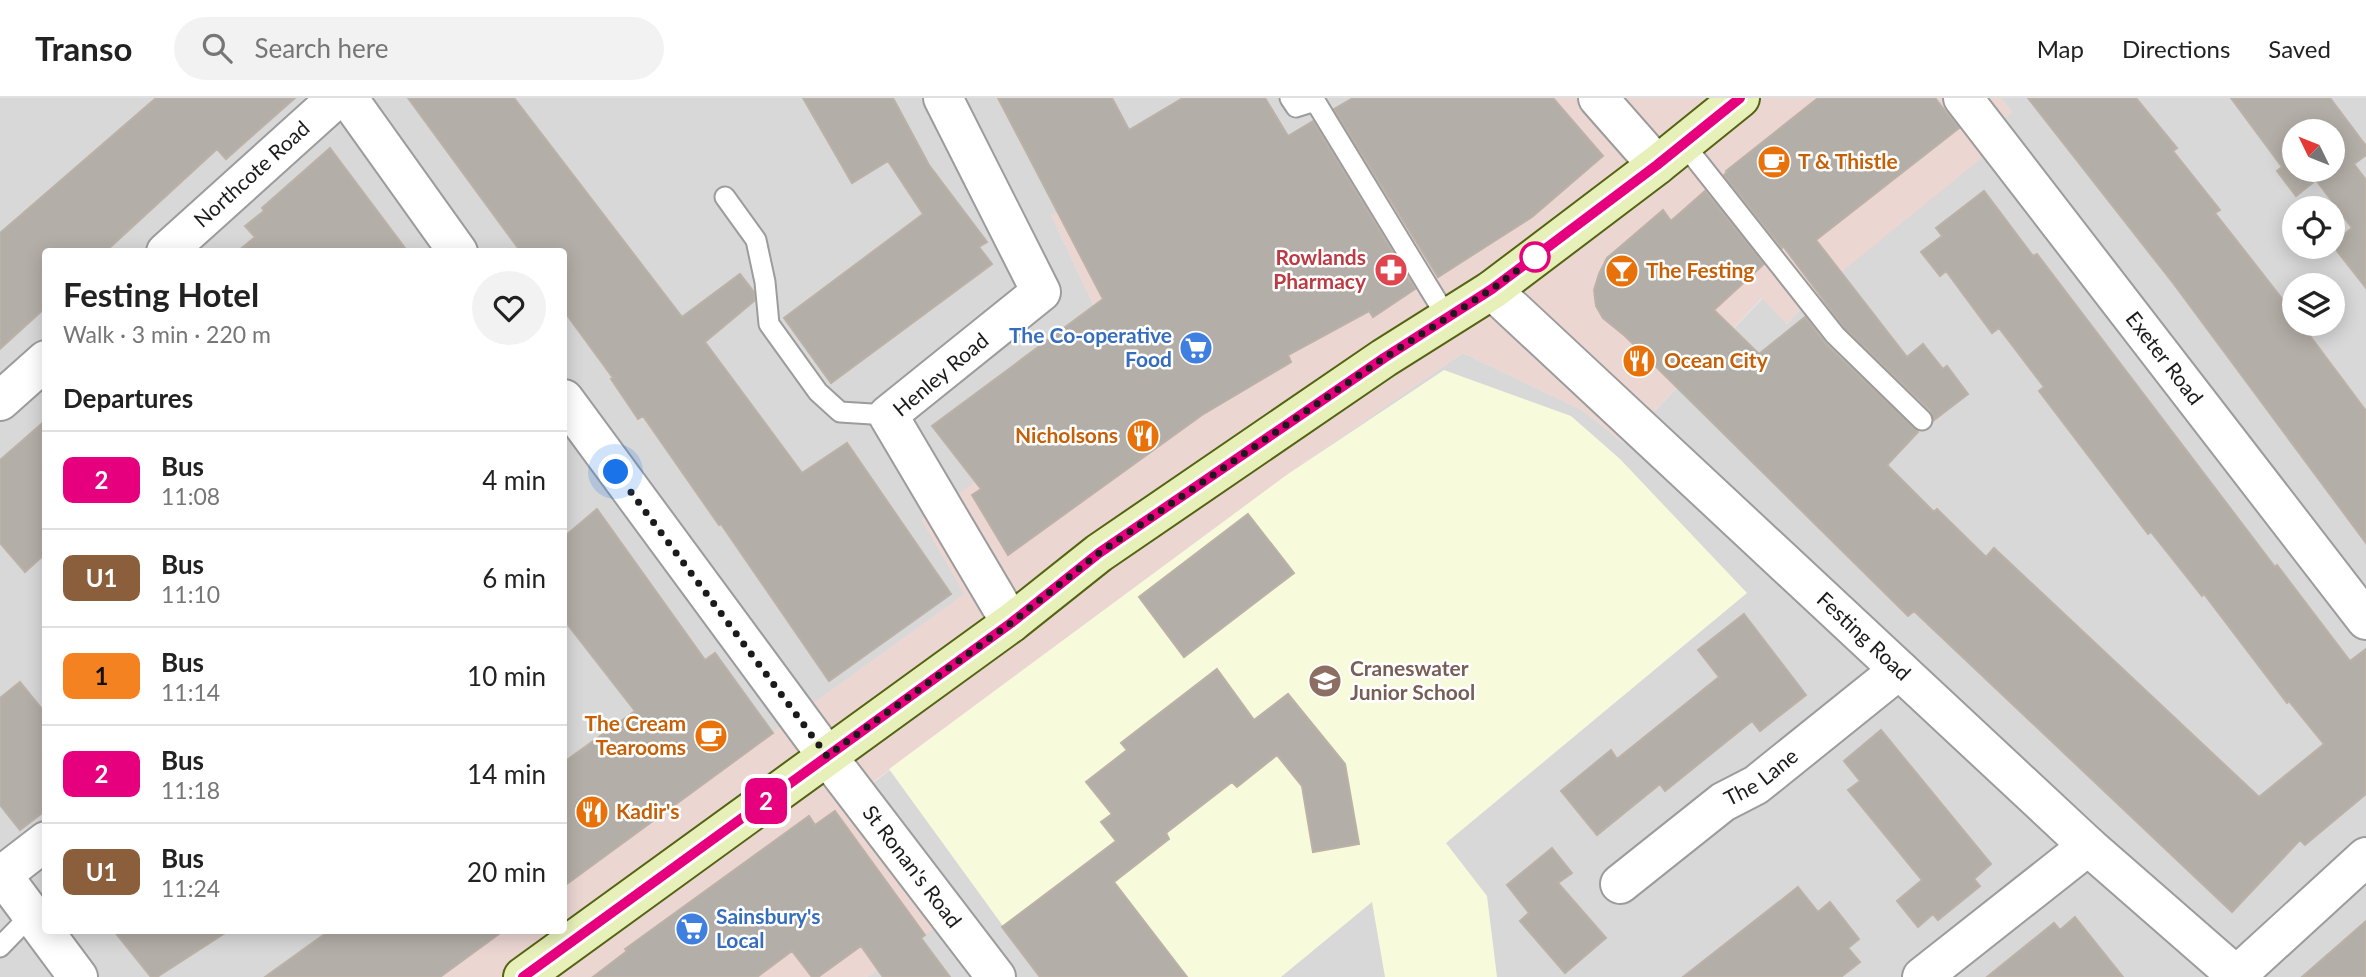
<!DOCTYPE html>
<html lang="en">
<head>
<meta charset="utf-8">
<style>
  :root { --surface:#fff; --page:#f2f2f2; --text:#222; --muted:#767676; --line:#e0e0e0 }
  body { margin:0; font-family:Lato,sans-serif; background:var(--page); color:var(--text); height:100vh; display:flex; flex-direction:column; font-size:26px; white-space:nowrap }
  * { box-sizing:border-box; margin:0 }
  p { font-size:23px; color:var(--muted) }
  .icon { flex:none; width:38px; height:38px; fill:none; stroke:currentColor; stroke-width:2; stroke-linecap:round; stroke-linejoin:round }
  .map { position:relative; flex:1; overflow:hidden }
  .sheet { position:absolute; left:42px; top:150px; width:525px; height:686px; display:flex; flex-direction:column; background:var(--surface); border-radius:7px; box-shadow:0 4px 18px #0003 }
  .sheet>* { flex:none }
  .badge { padding:0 14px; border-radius:10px; font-size:24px; line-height:46px }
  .needle { width:46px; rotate:313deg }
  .controls { position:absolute; left:2282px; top:21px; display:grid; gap:14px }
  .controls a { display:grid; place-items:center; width:63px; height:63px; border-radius:50%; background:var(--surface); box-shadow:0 4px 18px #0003; font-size:35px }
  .you { position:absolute; width:35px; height:35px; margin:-18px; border:5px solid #fff; border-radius:50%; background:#1a73e8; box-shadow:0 0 0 10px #1a73e833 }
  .map>.badge { position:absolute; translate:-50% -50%; box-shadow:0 0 0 4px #fff }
  h2 { padding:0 21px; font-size:26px; line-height:63px }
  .round { display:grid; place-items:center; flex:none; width:74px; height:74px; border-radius:37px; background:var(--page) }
  .overview { display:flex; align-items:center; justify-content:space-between; height:119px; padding:0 21px }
  h1 { font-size:33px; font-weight:700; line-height:52px }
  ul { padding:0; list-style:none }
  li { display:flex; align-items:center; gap:21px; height:98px; padding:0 21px; border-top:2px solid var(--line) }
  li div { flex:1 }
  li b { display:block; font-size:26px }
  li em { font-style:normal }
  li .badge { min-width:77px; font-weight:700; text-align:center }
  header { display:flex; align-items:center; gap:42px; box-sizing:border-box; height:98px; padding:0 35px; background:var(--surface); border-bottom:2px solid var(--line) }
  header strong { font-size:33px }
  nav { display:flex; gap:38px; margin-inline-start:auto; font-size:24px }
  .search { width:490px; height:63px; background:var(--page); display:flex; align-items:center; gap:18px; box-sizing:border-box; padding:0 24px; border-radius:38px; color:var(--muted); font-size:26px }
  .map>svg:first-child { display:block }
</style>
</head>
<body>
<header>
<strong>Transo</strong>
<div class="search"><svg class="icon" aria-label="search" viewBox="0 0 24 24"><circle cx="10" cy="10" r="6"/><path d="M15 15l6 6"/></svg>Search here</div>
<nav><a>Map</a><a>Directions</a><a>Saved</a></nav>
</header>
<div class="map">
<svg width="2366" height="879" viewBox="0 0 2366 879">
  <rect width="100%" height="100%" fill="#ebe9e2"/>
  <!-- residential -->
  <path fill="#d9d8d8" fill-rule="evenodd" d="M 0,0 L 1446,0 L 1376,56 L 1243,110 L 1051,117 L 1128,280 L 965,496 L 773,635 L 714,555 L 564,664 L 564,154 L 46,154 L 46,833 L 329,833 L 265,879 L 0,879 Z
    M 2001,0 L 2366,0 L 2366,879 L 867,879 L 906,851 L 846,705 L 1288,376 L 1463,255 L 1582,312 L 1624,345 L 1763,200 L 1787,226 L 1818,193 L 1978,40 L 2012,14 ZM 2294,33 L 2333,33 L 2333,72 L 2294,72 ZM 2294,110 L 2333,110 L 2333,149 L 2294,149 ZM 2294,187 L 2333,187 L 2333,226 L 2294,226 Z"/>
  <!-- commercial -->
  <path fill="#ebd6d2" d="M 1446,0 L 2001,0 L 2012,14 L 1978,39 L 1989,54 L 1818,193 L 1787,226 L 1762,200 L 1624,345 L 1582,312 L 1463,255 L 1288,376 L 846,704 L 936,829 L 867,879 L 265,879 L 329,833 L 564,833 L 564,664 L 715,555 L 773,634 L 964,496 L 921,421 L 1128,280 L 1051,117 L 1184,52 L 1244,110 L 1376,56 Z"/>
  <!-- education -->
  <path fill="#f7fadb" d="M 1444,272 L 1571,318 L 1620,361 L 1747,495 L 1446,745 L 1487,798 L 1497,879 L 1385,879 L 1372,804 L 1281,879 L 1040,879 L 889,671 L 1288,376 Z"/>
  <!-- building -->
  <path fill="#b4aea8" stroke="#bbb1a6" stroke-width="2" fill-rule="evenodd" d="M 156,0 L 295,0 L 226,61 L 217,51 L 105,154 L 46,154 L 46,209 L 0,251 L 0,135 Z
    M 408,0 L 514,0 L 682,219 L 740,176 L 754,194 L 754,203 L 705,244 L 802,375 L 847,345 L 951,496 L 829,583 L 721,426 L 719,427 L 643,318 L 638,321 L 611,281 L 613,280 L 564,213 L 564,154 L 521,154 Z
    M 803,0 L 893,0 L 929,67 L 987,144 L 979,149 L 992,166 L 831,285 L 784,220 L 923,116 L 888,63 L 852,85 Z
    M 998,0 L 1112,0 L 1129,32 L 1183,0 L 1265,0 L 1288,38 L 1313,23 L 1415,191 L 1373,219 L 1369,213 L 1288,257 L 1291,264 L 1202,317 L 1008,457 L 972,397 L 981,391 L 932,328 L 1103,201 Z
    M 1353,0 L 1553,0 L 1603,58 L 1532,119 L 1438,179 L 1334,11 Z
    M 1818,0 L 1935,0 L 1959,30 L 1816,142 L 1907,259 L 1923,246 L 1943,271 L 1947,268 L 1968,296 L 1934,322 L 1931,313 L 1844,229 L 1783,148 L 1782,150 L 1724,77 L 1727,74 L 1726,73 Z
    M 2028,0 L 2136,0 L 2177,50 L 2173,53 L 2220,112 L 2215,115 L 2294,216 L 2294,226 L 2301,226 L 2366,313 L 2366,445 L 2173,185 Z
    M 2231,0 L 2330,0 L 2366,48 L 2366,57 L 2354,66 L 2366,82 L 2366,190 L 2337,153 L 2337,142 L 2352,130 L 2316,82 L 2296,98 L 2277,73 L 2282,69 ZM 2294,33 L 2333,33 L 2333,72 L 2294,72 Z
    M 330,50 L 408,154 L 237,154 L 255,139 L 245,128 L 264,113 L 262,110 Z
    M 1705,93 L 1764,166 L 1714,212 L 1759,256 L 1805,219 L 1826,246 L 1918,334 L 1887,367 L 1934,414 L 1937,411 L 1986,459 L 1994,450 L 2259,699 L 2324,646 L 2289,603 L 2287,605 L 2204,496 L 2202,498 L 2151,434 L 2148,436 L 2039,293 L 2044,289 L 1999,230 L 1992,235 L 1946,173 L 1940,178 L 1921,154 L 1942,138 L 1936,130 L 1984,93 L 2033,158 L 2037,156 L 2275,469 L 2277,467 L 2350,563 L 2366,551 L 2366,696 L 2305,747 L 2300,742 L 2232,814 L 1914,513 L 1908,518 L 1625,238 L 1603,220 L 1596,208 L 1594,192 L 1599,176 L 1607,160 L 1663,112 L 1671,123 Z
    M 46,322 L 46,455 L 25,474 L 0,445 L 0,362 Z
    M 597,411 L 705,562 L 715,555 L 773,635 L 564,788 L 564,664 L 635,613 L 564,522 L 564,439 Z
    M 1248,416 L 1294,475 L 1184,559 L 1139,499 Z
    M 1744,516 L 1806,597 L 1760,633 L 1752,623 L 1665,693 L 1660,686 L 1597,737 L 1561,693 L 1611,652 L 1617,661 L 1719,579 L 1698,552 Z
    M 1217,571 L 1254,622 L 1288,596 L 1345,666 L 1359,746 L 1313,754 L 1302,688 L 1277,657 L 1237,689 L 1232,684 L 1166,735 L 1169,741 L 1114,784 L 1187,879 L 1040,879 L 1002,829 L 1116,743 L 1101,724 L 1112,716 L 1086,684 L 1127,652 L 1121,645 Z
    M 20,584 L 46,616 L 46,712 L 20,732 L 0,707 L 0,600 Z
    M 1881,632 L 1991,766 L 1974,781 L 1980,788 L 1938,822 L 1933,816 L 1918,829 L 1897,803 L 1922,782 L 1848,692 L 1860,683 L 1844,663 Z
    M 835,713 L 925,837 L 921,840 L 950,879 L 883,879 L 861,848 L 818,879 L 812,879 L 792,853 L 757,879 L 593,879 L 627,853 L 625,851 L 809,718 L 815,727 Z
    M 1552,750 L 1572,775 L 1558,785 L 1606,840 L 1565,875 L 1520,823 L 1529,815 L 1507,787 Z
    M 1798,789 L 1818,814 L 1830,804 L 1859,841 L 1848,850 L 1860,864 L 1841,879 L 1683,879 Z
    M 2075,819 L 2123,879 L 1987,879 L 2054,825 L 2060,832 Z
    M 2366,823 L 2366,879 L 2302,879 Z
    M 114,833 L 228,833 L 157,879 L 151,879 Z
    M 329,833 L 503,833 L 440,879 L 265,879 Z"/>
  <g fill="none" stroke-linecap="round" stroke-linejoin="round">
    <defs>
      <path id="lane" d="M 1290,0 L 1296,9 L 1315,3 L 1448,221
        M 1683,45 L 1835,237 L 1922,322
        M 725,99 L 756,142 L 765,184 L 769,226 L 818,294 L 840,314 L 888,317
        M 0,849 L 32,816"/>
      <g id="street">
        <path d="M 348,0 L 458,154"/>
        <path d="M 943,0 L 1041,194 L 888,317 L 1011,525"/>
        <path d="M 1598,0 L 1657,67"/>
        <path id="s1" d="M 1963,0 L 2366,522"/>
        <path id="s2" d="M 166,154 L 337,0"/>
        <path id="s3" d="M 1492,192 L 2088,748 L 2238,879"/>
        <path id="s4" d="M 564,301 L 827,658 L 996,879"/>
        <path d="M 0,303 L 46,262"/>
        <path d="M 0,774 L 78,879"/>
        <path d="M 2,777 L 46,743"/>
        <path id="s5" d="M 1620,786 L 1723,704 L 1756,687 L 1899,572"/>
        <path d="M 2237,877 L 2366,759"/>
        <path d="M 1922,879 L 2088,748"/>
      </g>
      <path id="secondary" d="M 523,879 L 1011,525 L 1099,455 L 1384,260 L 1492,192 L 1657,67 L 1740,0"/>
    </defs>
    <!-- lane casing -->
    <use href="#lane" stroke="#9c9c9c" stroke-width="23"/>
    <!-- street casing -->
    <use href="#street" stroke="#9c9c9c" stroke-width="42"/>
    <!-- secondary casing -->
    <use href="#secondary" stroke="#526311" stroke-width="42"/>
    <!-- lane -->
    <use href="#lane" stroke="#fff" stroke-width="19"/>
    <!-- street -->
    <use href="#street" stroke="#fff" stroke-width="38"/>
    <!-- secondary -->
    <use href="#secondary" stroke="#e8f0ba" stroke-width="38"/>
  </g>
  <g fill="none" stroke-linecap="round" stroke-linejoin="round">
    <defs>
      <path id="line" d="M 523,879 L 1011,525 L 1099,455 L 1384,260 L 1492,191 L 1657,67 L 1740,0"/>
    </defs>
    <!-- line casing -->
    <use href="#line" stroke="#fff" stroke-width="16"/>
    <!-- line -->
    <use href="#line" stroke="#e6007e" stroke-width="10"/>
    <!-- walk -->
    <path stroke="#1b1b1b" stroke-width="7" stroke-dasharray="0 12.6" d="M 616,374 L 827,658 L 1011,525 L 1099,455 L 1384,260 L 1492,191 L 1535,159"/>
  </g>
  <!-- icons -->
  <defs>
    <symbol id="cafe-disc" viewBox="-11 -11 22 22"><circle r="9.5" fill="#e8710a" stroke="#fff"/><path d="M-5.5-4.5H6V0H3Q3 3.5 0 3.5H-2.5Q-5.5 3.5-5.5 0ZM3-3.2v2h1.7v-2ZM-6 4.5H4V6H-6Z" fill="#fff"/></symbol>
    <symbol id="pharmacy-disc" viewBox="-11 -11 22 22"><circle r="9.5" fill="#e0444e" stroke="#fff"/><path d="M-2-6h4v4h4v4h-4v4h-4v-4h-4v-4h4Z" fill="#fff"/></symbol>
    <symbol id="bar-disc" viewBox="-11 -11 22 22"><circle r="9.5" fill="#e8710a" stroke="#fff"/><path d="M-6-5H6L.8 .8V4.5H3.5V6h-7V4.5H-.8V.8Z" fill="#fff"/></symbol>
    <symbol id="supermarket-disc" viewBox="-11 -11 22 22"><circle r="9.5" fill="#3f7fe0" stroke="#fff"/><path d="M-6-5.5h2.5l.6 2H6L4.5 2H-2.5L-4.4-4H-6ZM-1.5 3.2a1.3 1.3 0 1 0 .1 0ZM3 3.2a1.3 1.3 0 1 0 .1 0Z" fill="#fff"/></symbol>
    <symbol id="restaurant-disc" viewBox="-11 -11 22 22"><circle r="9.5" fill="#e8710a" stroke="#fff"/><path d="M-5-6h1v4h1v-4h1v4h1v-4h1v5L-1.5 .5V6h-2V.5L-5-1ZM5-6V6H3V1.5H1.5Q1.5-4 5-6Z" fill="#fff"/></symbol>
    <symbol id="school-disc" viewBox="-11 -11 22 22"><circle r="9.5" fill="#8d6e63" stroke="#fff"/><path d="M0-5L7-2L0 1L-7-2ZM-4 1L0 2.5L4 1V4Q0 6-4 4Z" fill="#fff"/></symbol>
  </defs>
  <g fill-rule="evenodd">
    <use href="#cafe-disc" x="1755" y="45" width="38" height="38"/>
    <use href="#pharmacy-disc" x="1372" y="153" width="38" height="38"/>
    <use href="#bar-disc" x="1603" y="154" width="38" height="38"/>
    <use href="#supermarket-disc" x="1177" y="231" width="38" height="38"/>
    <use href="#restaurant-disc" x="1620" y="244" width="38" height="38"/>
    <use href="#restaurant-disc" x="1124" y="319" width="38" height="38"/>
    <use href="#school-disc" x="1306" y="564" width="38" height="38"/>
    <use href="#cafe-disc" x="692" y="619" width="38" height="38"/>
    <use href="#restaurant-disc" x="573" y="695" width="38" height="38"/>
    <use href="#supermarket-disc" x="673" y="812" width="38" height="38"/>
  </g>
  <!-- markers -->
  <circle fill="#fff" stroke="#e6007e" stroke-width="3.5" cx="1535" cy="159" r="14"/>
  <g text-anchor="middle" stroke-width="5" stroke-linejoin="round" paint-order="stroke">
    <!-- food labels -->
    <g font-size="21" font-weight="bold" fill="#c56008" stroke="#fff" text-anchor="start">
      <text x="1798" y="71">T &amp; Thistle</text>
      <text x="1646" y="180">The Festing</text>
      <text x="1664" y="270">Ocean City</text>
      <text x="1118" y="345" text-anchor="end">Nicholsons</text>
      <text x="686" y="633" text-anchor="end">The Cream<tspan x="686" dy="24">Tearooms</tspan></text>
      <text x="616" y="721">Kadir's</text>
    </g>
    <!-- street labels -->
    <g font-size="21" fill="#1b1b1b" stroke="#fff">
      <text dy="7" stroke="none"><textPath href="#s2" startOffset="116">Northcote Road</textPath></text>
      <text dy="7" stroke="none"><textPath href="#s1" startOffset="329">Exeter Road</textPath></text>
      <text transform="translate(941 277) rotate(-40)" y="7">Henley Road</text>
      <text dy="7" stroke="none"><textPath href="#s3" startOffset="508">Festing Road</textPath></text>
      <text dy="7" stroke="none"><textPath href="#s5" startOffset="177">The Lane</textPath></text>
      <text dy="7" stroke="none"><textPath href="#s4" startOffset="583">St Ronan's Road</textPath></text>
    </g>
    <!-- health labels -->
    <g font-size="21" font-weight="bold" fill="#be3a42" stroke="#fff" text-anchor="end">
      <text x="1366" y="167">Rowlands<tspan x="1366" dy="24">Pharmacy</tspan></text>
    </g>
    <!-- shop labels -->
    <g font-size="21" font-weight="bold" fill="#366cbe" stroke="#fff" text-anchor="end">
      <text x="1172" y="245">The Co-operative<tspan x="1172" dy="24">Food</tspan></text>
      <text x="716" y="826" text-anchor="start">Sainsbury's<tspan x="716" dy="24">Local</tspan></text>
    </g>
    <!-- education labels -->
    <g font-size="21" font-weight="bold" fill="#785e54" stroke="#fff" text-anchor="start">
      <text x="1350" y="578">Craneswater<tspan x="1350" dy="24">Junior School</tspan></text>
    </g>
  </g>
</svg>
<div class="controls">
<a><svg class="needle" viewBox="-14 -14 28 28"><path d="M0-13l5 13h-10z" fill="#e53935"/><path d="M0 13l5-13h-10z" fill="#767676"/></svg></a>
<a><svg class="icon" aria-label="locate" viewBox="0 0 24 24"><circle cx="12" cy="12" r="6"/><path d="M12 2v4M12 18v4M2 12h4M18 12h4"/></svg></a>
<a><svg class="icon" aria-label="layers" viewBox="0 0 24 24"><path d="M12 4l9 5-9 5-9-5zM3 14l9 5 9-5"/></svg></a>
</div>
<div class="you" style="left:616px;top:374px"></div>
<b class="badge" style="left:766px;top:703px;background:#e6007e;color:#fff">2</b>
<section class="sheet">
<div class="overview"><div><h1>Festing Hotel</h1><p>Walk · 3 min · 220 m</p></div><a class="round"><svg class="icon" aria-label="heart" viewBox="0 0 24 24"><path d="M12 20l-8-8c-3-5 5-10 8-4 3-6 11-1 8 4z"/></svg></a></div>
<h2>Departures</h2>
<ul>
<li><span class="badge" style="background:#e6007e;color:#fff">2</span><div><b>Bus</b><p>11:08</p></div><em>4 min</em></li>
<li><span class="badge" style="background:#8b5e3c;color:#fff">U1</span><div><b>Bus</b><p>11:10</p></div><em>6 min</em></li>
<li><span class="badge" style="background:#f58220;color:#111">1</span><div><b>Bus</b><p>11:14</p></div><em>10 min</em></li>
<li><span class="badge" style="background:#e6007e;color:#fff">2</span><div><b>Bus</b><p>11:18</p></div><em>14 min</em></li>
<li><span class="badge" style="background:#8b5e3c;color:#fff">U1</span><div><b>Bus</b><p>11:24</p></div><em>20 min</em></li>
</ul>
</section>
</div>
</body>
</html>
